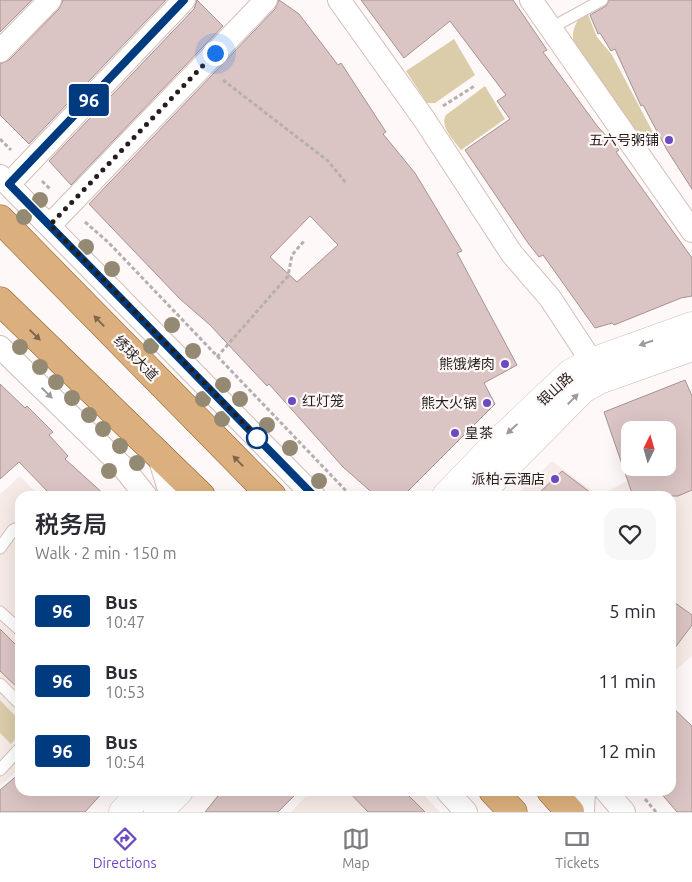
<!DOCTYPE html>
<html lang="en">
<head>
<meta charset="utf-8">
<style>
  :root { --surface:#fff; --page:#f7f7f7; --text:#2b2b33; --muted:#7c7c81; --line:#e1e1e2; --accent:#6a49c1 }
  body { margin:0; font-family:Ubuntu,"Noto Sans SC",sans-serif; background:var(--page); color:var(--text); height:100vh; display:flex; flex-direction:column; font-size:19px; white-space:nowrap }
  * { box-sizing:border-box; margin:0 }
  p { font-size:16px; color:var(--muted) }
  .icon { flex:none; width:28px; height:28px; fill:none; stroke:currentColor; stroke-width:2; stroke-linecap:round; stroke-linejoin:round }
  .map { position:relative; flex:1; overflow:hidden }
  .panel { position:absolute; left:15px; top:491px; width:661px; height:305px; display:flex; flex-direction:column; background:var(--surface); border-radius:15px; box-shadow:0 5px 20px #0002 }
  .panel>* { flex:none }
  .badge { padding:0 10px; border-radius:4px; font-size:18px; line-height:32px }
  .needle { width:32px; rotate:5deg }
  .controls { position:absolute; left:621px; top:421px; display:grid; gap:10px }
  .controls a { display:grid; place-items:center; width:55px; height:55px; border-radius:10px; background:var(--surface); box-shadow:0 5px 20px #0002; font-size:25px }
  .you { position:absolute; width:25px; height:25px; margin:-12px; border:4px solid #fff; border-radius:50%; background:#1a73e8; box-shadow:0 0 0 8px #1a73e833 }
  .map>.badge { position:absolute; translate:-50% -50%; box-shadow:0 0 0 2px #fff }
  .round { display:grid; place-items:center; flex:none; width:52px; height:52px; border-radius:15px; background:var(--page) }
  .headline { display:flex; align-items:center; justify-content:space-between; height:85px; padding:0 20px }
  h1 { font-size:24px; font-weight:600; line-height:38px }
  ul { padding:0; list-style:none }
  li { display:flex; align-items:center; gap:15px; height:70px; padding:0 20px }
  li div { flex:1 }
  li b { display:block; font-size:19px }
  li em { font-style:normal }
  li .badge { min-width:55px; font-weight:700; text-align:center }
  .menu { display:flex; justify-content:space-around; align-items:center; height:70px; border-top:1px solid var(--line); background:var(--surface); font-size:14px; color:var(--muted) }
  .menu a { display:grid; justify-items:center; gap:2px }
  .menu .current { color:var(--accent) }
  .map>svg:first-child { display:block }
</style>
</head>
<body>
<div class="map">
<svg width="692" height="812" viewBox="0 0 692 812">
  <rect width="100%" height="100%" fill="#fef9f8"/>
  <!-- built -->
  <path fill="#f7ebe7" d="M 692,455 L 692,656 L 671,674 L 671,496 L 515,496 L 552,461 L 599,496 L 625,482 L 661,468 L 668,468 L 668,465 Z
    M 20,476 L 39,496 L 20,496 L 20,767 L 0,787 L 0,494 Z
    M 311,791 L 420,791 L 440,812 L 291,812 Z"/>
  <!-- green -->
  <path fill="#dbccaa" d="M 587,12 L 597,37 L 612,55 L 656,138 L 646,138 L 634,128 L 573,42 C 572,29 576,19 587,12 Z
    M 454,39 L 475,75 L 435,103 L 427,103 L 406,71 Z
    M 485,86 L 505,119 L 461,150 C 455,141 439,127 446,115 Z
    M 0,700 L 20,721 L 20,733 L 11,744 L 0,733 Z"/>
  <!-- building -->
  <path fill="#dbc5c4" stroke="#a69190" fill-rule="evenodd" d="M 0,0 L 32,0 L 0,32 Z
    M 63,0 L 166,0 L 29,144 L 0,115 L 0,64 L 9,60 L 59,9 Z
    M 197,0 L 223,26 L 71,185 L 49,161 L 194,9 Z
    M 279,0 L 299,14 L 338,65 L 341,63 L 386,132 L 383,134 L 415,173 L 462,251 L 457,253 L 517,365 L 484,383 L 495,404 L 403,496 L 376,496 L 343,467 L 269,384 L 267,386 L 210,325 L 180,299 L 89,204 L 275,9 ZM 310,216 L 338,245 L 297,282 L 270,257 Z
    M 361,0 L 513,0 L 547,50 L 543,52 L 598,127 L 619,150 L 616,152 L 692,258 L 692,296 L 681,298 L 614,325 L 612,323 L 595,328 L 543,255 L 539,257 L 528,243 L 465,150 L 510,119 L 497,101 L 506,95 L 450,21 L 404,58 Z
    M 609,0 L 692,0 L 692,189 L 667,150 L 643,105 L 641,106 L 615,49 L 611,51 L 600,33 L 598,34 L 590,15 L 606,6 Z
    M 685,380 L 692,396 L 692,490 L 678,496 L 633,496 L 604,412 ZM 630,430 L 668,430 L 668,468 L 630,468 Z
    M 0,384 L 25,408 L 27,406 L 53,432 L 49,435 L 68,456 L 65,459 L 106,496 L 52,496 L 19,462 L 0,479 Z
    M 562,471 L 595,496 L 536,496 Z
    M 671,600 L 692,615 L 692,625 L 671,653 Z
    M 0,629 L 20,649 L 20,690 L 0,671 Z
    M 671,706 L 692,726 L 692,812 L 677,812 L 659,791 L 671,791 Z
    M 20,773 L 20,791 L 104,791 L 85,812 L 0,812 L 0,790 Z
    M 222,791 L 299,791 L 278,812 L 205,812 Z
    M 348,791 L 404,791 L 425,812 L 368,812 Z"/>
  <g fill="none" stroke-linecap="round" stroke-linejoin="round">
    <defs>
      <path id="service" d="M 551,28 L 602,0
        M 0,548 L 13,530 L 20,527
        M 0,612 L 20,630
        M 0,684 L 20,704
        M 0,770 L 20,748"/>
      <path id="minor" d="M 339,0 L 424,119 L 512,254 L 550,298 L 592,362
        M 531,0 L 692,231
        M 0,51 L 50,0
        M 0,176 L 314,496
        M 9,184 L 184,0
        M 50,225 L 266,0
        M 0,347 L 123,467 L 146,496
        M 158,454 L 171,496
        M 447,791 L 466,812
        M 606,791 L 624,812
        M 583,812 L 584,791"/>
      <path id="secondary" d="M 446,496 L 496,444 L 571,373 L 592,362 L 692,326
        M 477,496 L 583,389 L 599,380 L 692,347
        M 123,812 L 143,791
        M 158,812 L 179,791"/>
      <path id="primary" d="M 0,219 L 272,496
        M 0,301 L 201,496
        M 493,791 L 513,812
        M 551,791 L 570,812"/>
    </defs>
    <!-- service casing -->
    <use href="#service" stroke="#d3beb7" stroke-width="13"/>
    <!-- minor casing -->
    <use href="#minor" stroke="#d3beb7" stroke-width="24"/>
    <!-- secondary casing -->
    <use href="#secondary" stroke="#d3beb7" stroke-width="29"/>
    <!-- primary casing -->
    <use href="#primary" stroke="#8c5b23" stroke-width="29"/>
    <!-- path -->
    <path stroke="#b5afad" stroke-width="3" stroke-dasharray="4 2.5" stroke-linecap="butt" d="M 223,80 L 328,161 L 346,183
      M 443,106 L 476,85
      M 0,139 L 11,150
      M 42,181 L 51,190
      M 85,222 L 108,242 L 351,496
      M 217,357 L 288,276 L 292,255 L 304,241
      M 645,799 L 656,812"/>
    <!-- service -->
    <use href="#service" stroke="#fff" stroke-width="11"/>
    <!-- minor -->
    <use href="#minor" stroke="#fff" stroke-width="22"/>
    <!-- secondary -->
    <use href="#secondary" stroke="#fff" stroke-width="28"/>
    <!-- primary -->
    <use href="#primary" stroke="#dcb07e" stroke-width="28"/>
  </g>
  <!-- trees -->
  <g fill="#948972">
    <circle cx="40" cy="200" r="8"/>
    <circle cx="24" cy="217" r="8"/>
    <circle cx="86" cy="247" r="8"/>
    <circle cx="112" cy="269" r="8"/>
    <circle cx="172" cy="325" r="8"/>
    <circle cx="151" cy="346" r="8"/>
    <circle cx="20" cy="347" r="8"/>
    <circle cx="193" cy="351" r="8"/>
    <circle cx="40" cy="367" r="8"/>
    <circle cx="56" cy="382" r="8"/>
    <circle cx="223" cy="385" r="8"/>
    <circle cx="72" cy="398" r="8"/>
    <circle cx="203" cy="399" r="8"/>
    <circle cx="240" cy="399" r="8"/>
    <circle cx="89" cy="415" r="8"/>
    <circle cx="222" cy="419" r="8"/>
    <circle cx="267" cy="425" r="8"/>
    <circle cx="103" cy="429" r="8"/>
    <circle cx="120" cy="446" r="8"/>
    <circle cx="290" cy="448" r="8"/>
    <circle cx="137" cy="463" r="8"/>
    <circle cx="109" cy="471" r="8"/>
    <circle cx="319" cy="481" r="8"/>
  </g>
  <!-- one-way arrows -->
  <defs><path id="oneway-solid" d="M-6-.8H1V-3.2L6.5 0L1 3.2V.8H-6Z" transform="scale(1.25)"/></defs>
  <g fill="#80664c">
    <use href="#oneway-solid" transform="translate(99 321) rotate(-134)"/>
    <use href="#oneway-solid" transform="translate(35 335) rotate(44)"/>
    <use href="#oneway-solid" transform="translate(238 461) rotate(-134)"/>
  </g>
  <g fill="#9c9998">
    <use href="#oneway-solid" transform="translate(646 343) rotate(161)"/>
    <use href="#oneway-solid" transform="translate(47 393) rotate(44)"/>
    <use href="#oneway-solid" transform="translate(573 399) rotate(-45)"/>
    <use href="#oneway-solid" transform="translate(512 429) rotate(137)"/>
  </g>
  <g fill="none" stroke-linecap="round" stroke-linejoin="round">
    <defs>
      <path id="line" d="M 184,0 L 9,184 L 314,496"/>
    </defs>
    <!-- line casing -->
    <use href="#line" stroke="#fff" stroke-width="11"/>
    <!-- line -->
    <use href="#line" stroke="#003b80" stroke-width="8"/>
    <!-- walk -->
    <path stroke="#241d1a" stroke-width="5" stroke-dasharray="0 9" d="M 215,53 L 50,225 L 259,439 L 257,438"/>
  </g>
  <!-- markers -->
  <g fill="#6a49c1" stroke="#fef9f8" stroke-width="2">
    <circle cx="669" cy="140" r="5"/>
    <circle cx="505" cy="364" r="5"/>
    <circle cx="292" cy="401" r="5"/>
    <circle cx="487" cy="403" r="5"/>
    <circle cx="455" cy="433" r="5"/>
    <circle cx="555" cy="479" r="5"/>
  </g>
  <circle fill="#fff" stroke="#003b80" stroke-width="2.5" cx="257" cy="438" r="10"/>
  <g text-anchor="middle" stroke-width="4.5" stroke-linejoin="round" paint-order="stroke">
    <!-- poi labels -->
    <g font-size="14" fill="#241d1a" stroke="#fef9f8" text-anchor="end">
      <text x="659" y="145">五六号粥铺</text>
      <text x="495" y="369">熊饿烤肉</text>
      <text x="302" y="406" text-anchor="start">红灯笼</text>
      <text x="477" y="408">熊大火锅</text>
      <text x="465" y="438" text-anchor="start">皇茶</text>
      <text x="545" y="484">派柏·云酒店</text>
    </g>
    <!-- street labels -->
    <g font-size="14" fill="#241d1a" stroke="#fef9f8">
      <text transform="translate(136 358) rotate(46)" y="5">绣球大道</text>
      <text transform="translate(555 389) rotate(-42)" y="5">银山路</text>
    </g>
  </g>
</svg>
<div class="controls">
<a><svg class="needle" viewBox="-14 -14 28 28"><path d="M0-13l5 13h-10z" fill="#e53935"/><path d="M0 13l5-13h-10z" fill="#7c7c81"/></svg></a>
</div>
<div class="you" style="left:215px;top:53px"></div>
<b class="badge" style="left:89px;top:100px;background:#003b80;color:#fff">96</b>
<section class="panel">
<div class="headline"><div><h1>税务局</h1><p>Walk · 2 min · 150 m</p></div><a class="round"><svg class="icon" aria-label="heart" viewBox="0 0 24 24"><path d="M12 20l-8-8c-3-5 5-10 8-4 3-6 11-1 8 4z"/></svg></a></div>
<ul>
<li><span class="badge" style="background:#003b80;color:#fff">96</span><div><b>Bus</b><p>10:47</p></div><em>5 min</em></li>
<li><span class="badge" style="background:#003b80;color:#fff">96</span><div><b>Bus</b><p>10:53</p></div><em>11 min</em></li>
<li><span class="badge" style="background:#003b80;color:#fff">96</span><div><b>Bus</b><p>10:54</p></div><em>12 min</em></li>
</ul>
</section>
</div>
<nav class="menu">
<a class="current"><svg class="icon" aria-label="directions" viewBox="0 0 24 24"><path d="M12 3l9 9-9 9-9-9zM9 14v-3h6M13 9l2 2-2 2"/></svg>Directions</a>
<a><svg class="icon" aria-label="map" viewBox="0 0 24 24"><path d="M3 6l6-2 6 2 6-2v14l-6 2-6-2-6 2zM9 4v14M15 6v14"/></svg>Map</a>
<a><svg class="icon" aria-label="tickets" viewBox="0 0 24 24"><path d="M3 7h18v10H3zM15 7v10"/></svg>Tickets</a>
</nav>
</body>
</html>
